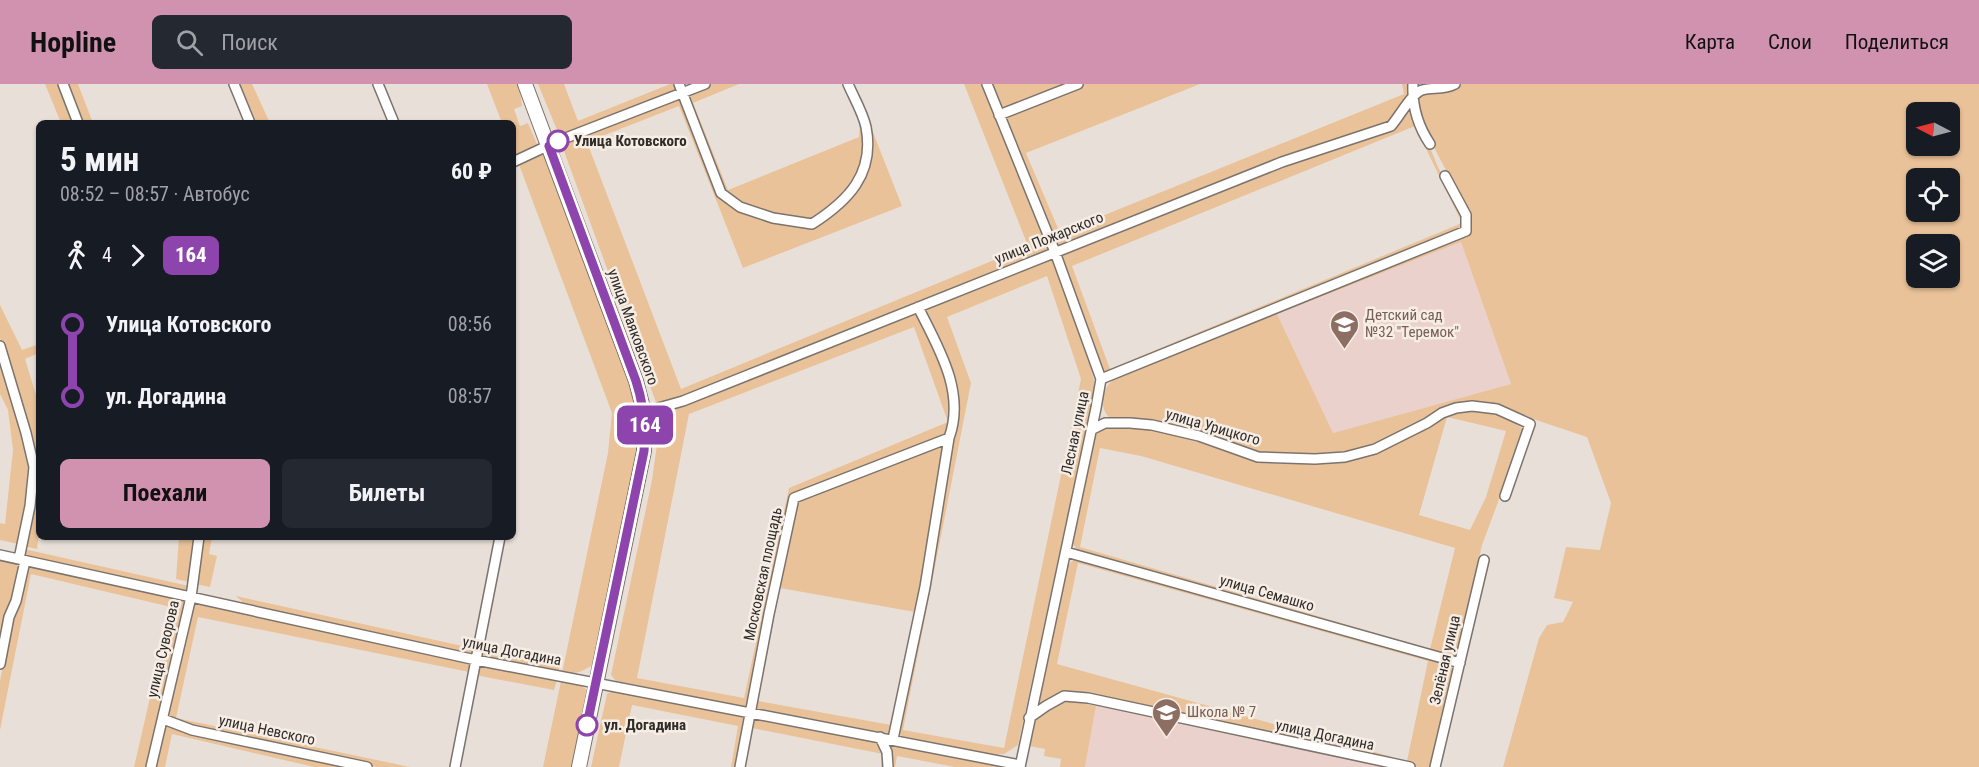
<!DOCTYPE html>
<html lang="ru">
<head>
<meta charset="utf-8">
<style>
  :root { --surface:#171b24; --page:#242831; --text:#f1f3f6; --muted:#9ea1a6; --accent:#d192b0 }
  body { margin:0; font-family:"Roboto Condensed",sans-serif; background:var(--page); color:var(--text); height:100vh; display:flex; flex-direction:column; font-size:22px; white-space:nowrap }
  * { box-sizing:border-box; margin:0 }
  p { font-size:20px; color:var(--muted) }
  .icon { flex:none; width:33px; height:33px; fill:none; stroke:currentColor; stroke-width:2; stroke-linecap:round; stroke-linejoin:round }
  .map { position:relative; flex:1; overflow:hidden }
  .sheet { position:absolute; left:36px; top:36px; width:480px; height:420px; display:flex; flex-direction:column; background:var(--surface); border-radius:9px; box-shadow:0 2px 4px #0004 }
  .sheet>* { flex:none }
  .badge { padding:0 12px; border-radius:9px; font-size:21px; line-height:39px }
  .needle { width:39px; rotate:276deg }
  .fabs { position:absolute; left:1906px; top:18px; display:grid; gap:12px }
  .fabs a { display:grid; place-items:center; width:54px; height:54px; border-radius:9px; background:var(--surface); box-shadow:0 2px 4px #0004; font-size:30px }
  .map>.badge { position:absolute; translate:-50% -50%; box-shadow:0 0 0 3px #fff }
  .legs { display:flex; align-items:center; gap:9px; height:66px; padding:0 24px; font-size:20px }
  .legs p { margin-inline-start:auto }
  .head { display:flex; align-items:center; justify-content:space-between; height:102px; padding:0 24px }
  h1 { font-size:33px; font-weight:700; line-height:45px }
  .primary-button { display:flex; gap:12px; margin-top:auto; padding:12px 24px }
  .primary-button a { flex:1; height:69px; border-radius:9px; background:var(--accent); color:#111; font-size:24px; font-weight:700; line-height:69px; text-align:center }
  .primary-button a+a { background:var(--page); color:var(--text) }
  ul { padding:0 24px; list-style:none }
  li { display:flex; align-items:center; gap:21px; height:72px; font-size:22px }
  li i { display:grid; place-items:center; width:9px; height:100%; margin:0 8px; background:currentColor }
  li i::after { content:''; width:15px; height:15px; margin:-8px; border:4px solid; border-radius:50%; background:var(--surface) }
  li p { margin-inline-start:auto }
  li:first-child i { background:linear-gradient(#0000 50%,currentColor 0) }
  li:last-child i { background:linear-gradient(currentColor 50%,#0000 0) }
  header { display:flex; align-items:center; gap:36px; box-sizing:border-box; height:84px; padding:0 30px; background:var(--accent); color:#111 }
  header strong { font-size:28px }
  nav { display:flex; gap:33px; margin-inline-start:auto; font-size:21px }
  .search { width:420px; height:54px; background:var(--page); display:flex; align-items:center; gap:15px; box-sizing:border-box; padding:0 21px; border-radius:9px; color:var(--muted); font-size:22px }
  .map>svg:first-child { display:block }
</style>
</head>
<body>
<header>
<strong>Hopline</strong>
<div class="search"><svg class="icon" aria-label="search" viewBox="0 0 24 24"><circle cx="10" cy="10" r="6"/><path d="M15 15l6 6"/></svg>Поиск</div>
<nav><a>Карта</a><a>Слои</a><a>Поделиться</a></nav>
</header>
<div class="map">
<svg width="1979" height="683" viewBox="0 0 1979 683">
  <rect width="100%" height="100%" fill="#e8e0d8"/>
  <!-- education -->
  <path fill="#ebd1cb" d="M 1461,158 L 1511,300 L 1333,349 L 1277,230 Z
    M 1096,622 L 1387,683 L 1085,683 Z"/>
  <!-- green -->
  <path fill="#eac299" fill-rule="evenodd" d="M 45,0 L 60,0 L 75,39 L 61,39 Z
    M 67,0 L 78,0 L 93,39 L 82,39 Z
    M 237,0 L 252,0 L 270,39 L 253,39 Z
    M 487,0 L 519,0 L 522,22 L 514,25 L 520,42 L 528,39 L 537,60 L 535,66 L 516,74 L 513,66 L 513,39 L 502,39 Z
    M 538,0 L 564,0 L 578,37 L 670,0 L 677,0 L 679,6 L 560,53 Z
    M 712,0 L 739,0 L 693,19 L 728,106 L 859,53 L 860,39 L 843,0 L 846,0 L 863,42 L 866,69 L 855,98 L 836,121 L 812,137 L 774,132 L 741,122 L 723,107 L 686,10 Z
    M 851,0 L 854,0 L 902,122 L 743,184 L 679,22 L 587,58 L 681,305 L 1028,162 L 964,0 L 983,0 L 1049,167 L 682,314 L 657,321 L 561,59 L 680,13 L 719,111 L 740,126 L 812,143 L 859,101 L 872,70 L 867,39 Z
    M 990,0 L 1070,0 L 1000,25 Z
    M 1084,0 L 1200,0 L 1026,69 L 1060,149 L 1404,10 L 1402,0 L 1410,0 L 1410,12 L 1389,40 L 1058,164 L 1004,33 L 1027,21 Z
    M 1460,0 L 1979,0 L 1979,683 L 1503,683 L 1539,554 L 1547,541 L 1563,538 L 1573,518 L 1554,514 L 1566,463 L 1600,466 L 1611,419 L 1587,353 L 1536,336 L 1501,321 L 1473,318 L 1454,320 L 1439,326 L 1422,337 L 1377,358 L 1349,367 L 1289,371 L 1263,370 L 1154,337 L 1109,333 C 1099,324 1102,305 1112,297 C 1116,293 1121,291 1125,288 L 1469,149 L 1470,131 L 1424,45 L 1415,14 C 1428,6 1444,8 1460,0 ZM 1917,28 L 1950,28 L 1950,62 L 1917,62 ZM 1917,94 L 1950,94 L 1950,128 L 1917,128 ZM 1461,158 L 1511,300 L 1333,349 L 1277,230 ZM 1917,160 L 1950,160 L 1950,194 L 1917,194 Z
    M 1412,20 L 1438,83 L 1464,131 L 1464,145 L 1112,288 L 1103,287 L 1060,170 L 1282,81 L 1393,44 L 1406,31 ZM 1415,42 L 1462,139 L 1110,285 L 1072,182 Z
    M 537,70 L 547,71 L 638,320 L 639,361 L 595,579 C 583,588 577,590 562,589 L 608,369 L 612,329 L 518,78 Z
    M 1052,174 L 1091,284 L 1094,296 L 1094,310 L 1018,661 L 1004,670 L 992,671 L 897,651 L 952,356 L 957,342 L 958,316 L 922,225 ZM 1047,192 L 1081,295 L 1004,664 L 903,646 L 971,299 L 947,233 Z
    M 0,221 L 22,266 L 39,260 L 39,269 L 25,275 L 39,321 L 39,450 L 37,465 L 24,462 L 37,383 L 8,275 L 0,254 Z
    M 915,228 L 940,272 L 953,317 L 946,352 L 792,412 L 747,623 L 616,597 L 611,591 L 652,396 L 660,339 L 658,326 ZM 914,243 L 948,338 L 789,404 L 744,614 L 637,594 L 689,330 Z
    M 0,270 L 30,382 L 27,421 L 18,460 L 0,456 L 0,439 L 5,440 L 13,366 L 8,326 L 0,310 Z
    M 1471,326 L 1505,332 L 1523,345 L 1522,354 L 1482,461 L 1457,574 L 1081,469 L 1077,466 L 1073,460 L 1093,355 C 1112,318 1227,371 1257,377 C 1295,385 1362,377 1397,360 C 1414,352 1437,333 1452,328 C 1458,327 1465,327 1471,326 ZM 1447,333 L 1506,347 L 1486,413 L 1470,446 L 1419,431 ZM 1100,364 L 1141,372 L 1455,464 L 1430,565 L 1080,463 Z
    M 946,358 L 923,502 L 891,650 L 753,624 L 797,416 ZM 780,504 L 915,528 L 891,641 L 758,617 Z
    M 179,453 L 195,453 L 189,498 L 176,495 Z
    M 202,453 L 212,453 L 209,470 L 217,472 L 210,503 L 195,500 Z
    M 24,465 L 189,502 L 184,507 L 25,471 Z
    M 1079,474 L 1453,581 L 1456,586 L 1430,683 L 1419,683 L 1063,609 L 1039,621 L 1067,483 L 1072,477 ZM 1078,479 L 1428,577 L 1407,677 L 1057,580 Z
    M 0,476 L 15,479 L 19,484 L 0,561 Z
    M 31,483 L 183,515 L 186,522 L 148,683 L 134,683 L 171,523 L 31,490 L 0,646 L 0,597 L 12,533 L 26,485 Z
    M 236,512 L 476,565 L 475,571 L 246,521 Z
    M 196,519 L 473,579 L 453,683 L 450,683 L 469,588 L 198,533 L 176,634 L 410,683 L 377,683 L 191,644 L 166,633 L 191,522 Z
    M 480,566 L 560,582 L 558,588 L 479,572 Z
    M 477,580 L 557,596 L 554,606 L 475,591 Z
    M 561,597 L 580,601 L 589,607 L 573,683 L 543,683 Z
    M 614,606 L 751,635 L 990,680 L 997,683 L 955,683 L 897,672 L 895,683 L 881,683 L 883,670 L 752,644 L 744,683 L 731,683 L 738,642 L 632,621 L 619,683 L 591,683 L 607,610 Z
    M 1071,617 L 1096,622 L 1085,683 L 1060,683 L 1061,675 L 1044,672 L 1045,665 L 1029,662 C 1031,655 1031,645 1034,638 C 1039,627 1059,619 1071,617 Z
    M 165,638 L 355,683 L 314,683 L 172,650 L 165,683 L 154,683 Z"/>
  <g fill="none" stroke-linecap="round" stroke-linejoin="round">
    <defs>
      <path id="minor" d="M 63,0 L 78,39
        M 234,0 L 250,39
        M 378,0 L 394,39
        M 679,0 L 721,109 L 740,123 L 773,134 L 812,140 C 848,117 875,90 866,43 C 863,29 854,14 848,0
        M 987,0 L 1055,168 L 1101,295 L 1096,324 L 1020,683
        M 1413,0 C 1412,21 1418,42 1430,60
        M 999,31 L 1078,0
        M 513,78 L 558,57 L 705,0
        M 0,262 L 26,349 L 34,383 L 30,422 L 19,475
        M 1101,295 L 1466,147 L 1466,131 L 1445,92
        M 644,328 L 683,317 L 1282,78 L 1391,42 C 1399,33 1412,9 1422,6 C 1433,3 1444,6 1455,0
        M 1091,346 L 1105,339 L 1130,339 L 1152,341 L 1199,352 L 1258,373 L 1315,375 L 1345,373 L 1375,365 L 1427,339 L 1442,329 L 1456,324 L 1472,322 L 1497,325 L 1530,340 L 1505,412
        M 1066,468 L 1460,579
        M 0,471 L 476,576 L 1020,681
        M 0,580 L 9,533 L 16,517 L 25,477
        M 1029,634 L 1046,622 L 1064,612 L 1088,614 L 1410,683
        M 163,635 L 192,646 L 367,683
        M 880,653 L 887,668 L 888,683
        M 893,655 L 925,503 L 949,354 C 966,308 938,263 918,223
        M 151,683 L 191,513 L 199,453
        M 455,683 L 500,453
        M 740,683 L 769,530 L 794,414 L 949,354
        M 1435,683 L 1484,476"/>
      <path id="secondary" d="M 525,0 L 636,297 L 644,328 L 644,367 L 579,683"/>
    </defs>
    <!-- minor casing -->
    <use href="#minor" stroke="#7b736c" stroke-width="12"/>
    <!-- secondary casing -->
    <use href="#secondary" stroke="#7b736c" stroke-width="16"/>
    <!-- minor -->
    <use href="#minor" stroke="#fff" stroke-width="9"/>
    <!-- secondary -->
    <use href="#secondary" stroke="#fff" stroke-width="14"/>
  </g>
  <g fill="none" stroke-linecap="round" stroke-linejoin="round">
    <defs>
      <path id="line-1" d="M 558,57 L 549,62 L 636,297 C 644,321 646,342 644,367 L 587,641"/>
    </defs>
    <!-- line-1 casing -->
    <use href="#line-1" stroke="#fff" stroke-width="14"/>
    <!-- line-1 -->
    <use href="#line-1" stroke="#8e44ad" stroke-width="9"/>
  </g>
  <!-- icons -->
  <defs>
    <symbol id="school-pin" viewBox="-11 -11 22 30"><path d="M0 17L-7.5 6A9.5 9.5 0 1 1 7.5 6Z" fill="#8d6e63" stroke="#f6ede5"/><path d="M0-5L7-2L0 1L-7-2ZM-4 1L0 2.5L4 1V4Q0 6-4 4Z" fill="#fff"/></symbol>
  </defs>
  <g fill-rule="evenodd">
    <use href="#school-pin" x="1328" y="224" width="33" height="45"/>
    <use href="#school-pin" x="1150" y="612" width="33" height="45"/>
  </g>
  <!-- markers -->
  <g fill="#fff" stroke="#8e44ad" stroke-width="3">
    <circle cx="558" cy="57" r="10"/>
    <circle cx="587" cy="641" r="10"/>
  </g>
  <g text-anchor="middle" stroke-width="5" stroke-linejoin="round" paint-order="stroke">
    <!-- stop labels -->
    <g font-size="15" font-weight="bold" fill="#2f2c29" stroke="#f6ede5" text-anchor="start">
      <text x="574" y="62">Улица Котовского</text>
      <text x="604" y="646">ул. Догадина</text>
    </g>
    <!-- street labels -->
    <g font-size="15" fill="#2f2c29" stroke="#f6ede5">
      <text transform="translate(1049 154) rotate(-22)" y="5">улица Пожарского</text>
      <text transform="translate(633 243) rotate(70)" y="5">улица Маяковского</text>
      <text transform="translate(1213 343) rotate(16)" y="5">улица Урицкого</text>
      <text transform="translate(1075 349) rotate(-78)" y="5">Лесная улица</text>
      <text transform="translate(763 490) rotate(-78)" y="5">Московская площадь</text>
      <text transform="translate(1267 509) rotate(16)" y="5">улица Семашко</text>
      <text transform="translate(163 565) rotate(-77)" y="5">улица Суворова</text>
      <text transform="translate(512 567) rotate(11)" y="5">улица Догадина</text>
      <text transform="translate(1445 576) rotate(-77)" y="5">Зелёная улица</text>
      <text transform="translate(267 646) rotate(12)" y="5">улица Невского</text>
      <text transform="translate(1325 651) rotate(12)" y="5">улица Догадина</text>
    </g>
    <!-- education labels -->
    <g font-size="15" fill="#785e54" stroke="#f6ede5" text-anchor="start">
      <text x="1365" y="236">Детский сад<tspan x="1365" dy="17">№32 "Теремок"</tspan></text>
      <text x="1187" y="633">Школа № 7</text>
    </g>
  </g>
</svg>
<div class="fabs">
<a><svg class="needle" viewBox="-14 -14 28 28"><path d="M0-13l5 13h-10z" fill="#e53935"/><path d="M0 13l5-13h-10z" fill="#9ea1a6"/></svg></a>
<a><svg class="icon" aria-label="locate" viewBox="0 0 24 24"><circle cx="12" cy="12" r="6"/><path d="M12 2v4M12 18v4M2 12h4M18 12h4"/></svg></a>
<a><svg class="icon" aria-label="layers" viewBox="0 0 24 24"><path d="M12 4l9 5-9 5-9-5zM3 14l9 5 9-5"/></svg></a>
</div>
<b class="badge" style="left:645px;top:341px;background:#8e44ad;color:#fff">164</b>
<section class="sheet">
<div class="head"><div><h1>5 мин</h1><p>08:52 – 08:57 · Автобус</p></div><b>60 ₽</b></div>
<div class="legs"><svg class="icon" aria-label="walk" viewBox="0 0 24 24"><circle cx="13" cy="4" r="2"/><path d="M13 8l-2 6 4 7M11 14l-3 7M7 12l3-4h3l4 4"/></svg>4<svg class="icon" aria-label="forward" viewBox="0 0 24 24"><path d="M9 5l7 7-7 7"/></svg><b class="badge" style="background:#8e44ad;color:#fff">164</b></div>
<ul>
<li><i style="color:#8e44ad"></i><b>Улица Котовского</b><p>08:56</p></li>
<li><i style="color:#8e44ad"></i><b>ул. Догадина</b><p>08:57</p></li>
</ul>
<div class="primary-button"><a>Поехали</a><a>Билеты</a></div>
</section>
</div>
</body>
</html>
